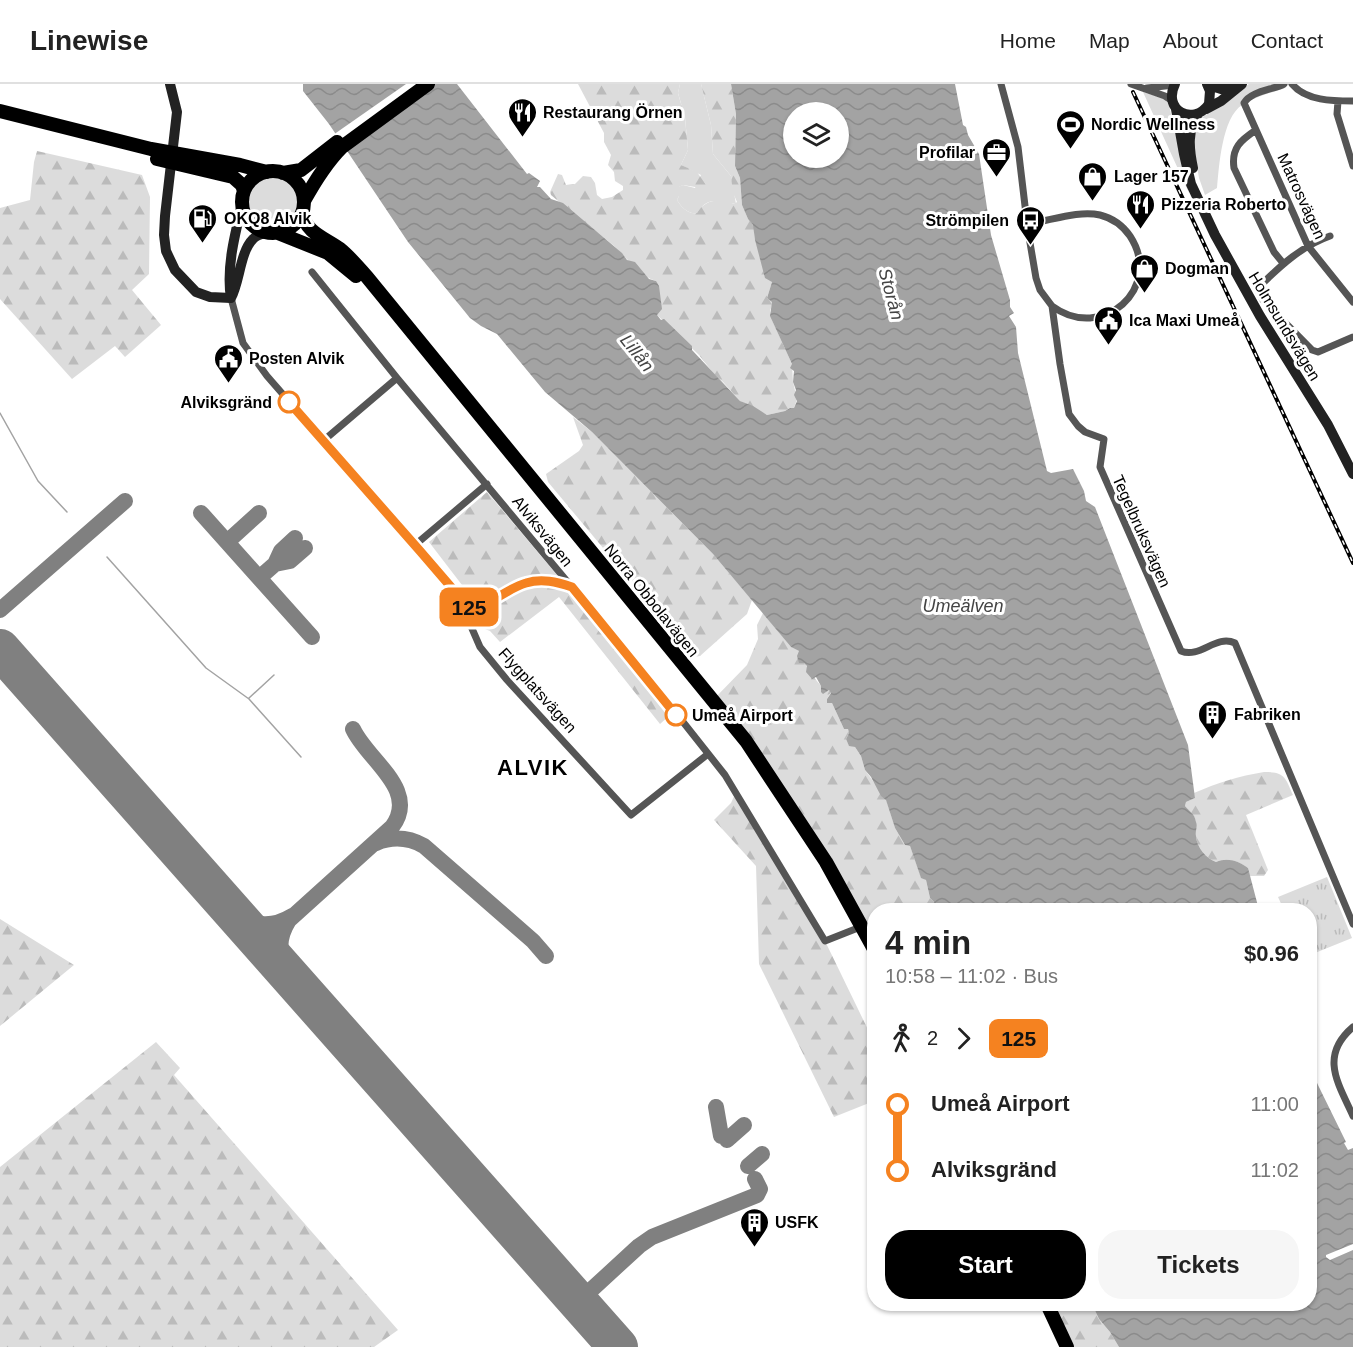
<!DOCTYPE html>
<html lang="en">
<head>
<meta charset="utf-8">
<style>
  :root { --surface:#fff; --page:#f6f6f6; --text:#222; --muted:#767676; --line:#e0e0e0; --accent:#000 }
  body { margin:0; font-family:Helvetica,sans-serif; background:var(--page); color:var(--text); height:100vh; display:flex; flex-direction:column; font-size:22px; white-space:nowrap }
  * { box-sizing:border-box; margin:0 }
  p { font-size:20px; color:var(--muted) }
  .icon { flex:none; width:33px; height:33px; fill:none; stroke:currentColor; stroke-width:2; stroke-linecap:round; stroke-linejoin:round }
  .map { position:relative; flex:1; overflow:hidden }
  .panel { position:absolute; left:867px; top:819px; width:450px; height:408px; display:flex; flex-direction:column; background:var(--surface); border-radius:24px; box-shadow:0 2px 4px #0004 }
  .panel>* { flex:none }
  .badge { padding:0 12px; border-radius:9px; font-size:21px; line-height:39px }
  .buttons { position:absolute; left:783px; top:18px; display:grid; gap:12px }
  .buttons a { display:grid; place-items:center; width:66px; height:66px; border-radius:50%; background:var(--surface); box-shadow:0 2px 4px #0004; font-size:30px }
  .map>.badge { position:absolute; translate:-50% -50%; box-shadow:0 0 0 3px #fff }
  .legs { display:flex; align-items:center; gap:9px; height:66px; padding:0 18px; font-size:20px }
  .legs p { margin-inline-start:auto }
  .summary { display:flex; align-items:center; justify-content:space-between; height:102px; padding:0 18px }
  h1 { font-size:33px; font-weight:800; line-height:45px }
  .cta { display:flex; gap:12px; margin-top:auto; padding:12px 18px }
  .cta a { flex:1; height:69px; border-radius:24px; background:var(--accent); color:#fff; font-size:24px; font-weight:800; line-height:69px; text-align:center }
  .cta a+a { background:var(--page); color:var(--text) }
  ul { padding:0 18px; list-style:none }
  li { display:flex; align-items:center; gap:21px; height:66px; font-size:22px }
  li i { display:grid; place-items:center; width:9px; height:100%; margin:0 8px; background:currentColor }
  li i::after { content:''; width:15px; height:15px; margin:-8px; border:4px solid; border-radius:50%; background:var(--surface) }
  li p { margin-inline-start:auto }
  li:first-child i { background:linear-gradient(#0000 50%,currentColor 0) }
  li:last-child i { background:linear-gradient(currentColor 50%,#0000 0) }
  header { display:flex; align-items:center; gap:36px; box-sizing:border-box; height:84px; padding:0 30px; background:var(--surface); border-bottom:2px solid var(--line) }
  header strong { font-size:28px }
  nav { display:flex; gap:33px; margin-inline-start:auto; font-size:21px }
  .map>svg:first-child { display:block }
</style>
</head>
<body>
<header>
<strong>Linewise</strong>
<nav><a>Home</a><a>Map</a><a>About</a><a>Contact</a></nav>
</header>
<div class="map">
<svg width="1353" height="1263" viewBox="0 0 1353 1263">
  <defs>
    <pattern id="forest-firs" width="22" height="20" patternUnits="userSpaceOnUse" patternTransform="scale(1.5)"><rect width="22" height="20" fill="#dcdcdc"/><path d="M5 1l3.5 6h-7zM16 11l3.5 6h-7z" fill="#bbb"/></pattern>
    <pattern id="park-tufts" width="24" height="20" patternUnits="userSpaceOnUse" patternTransform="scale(1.5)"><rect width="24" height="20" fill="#dcdcdc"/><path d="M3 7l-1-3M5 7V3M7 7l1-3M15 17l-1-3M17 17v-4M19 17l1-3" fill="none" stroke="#bbb"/></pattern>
    <pattern id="water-waves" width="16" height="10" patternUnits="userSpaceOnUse" patternTransform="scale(1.5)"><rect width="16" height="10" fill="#a3a3a3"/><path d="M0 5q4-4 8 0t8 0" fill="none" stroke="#8b8b8b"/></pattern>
  </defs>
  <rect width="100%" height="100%" fill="#fff"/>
  <!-- grass -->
  <path fill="#dcdcdc" d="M 680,0 L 701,0 L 711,41 L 713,70 L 731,92 L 736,120 C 720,118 708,111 697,129 C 689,131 681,123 677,116 L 679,112 L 678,103 L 683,101 L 695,104 L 701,91 L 681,81 L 688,66 L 685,33 L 678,9 Z
    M 1249,0 L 1286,0 L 1285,4 C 1271,9 1255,13 1242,21 C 1222,34 1219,82 1217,104 L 1205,111 L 1199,94 L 1195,70 L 1195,47 L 1200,35 Z
    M 1143,8 L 1165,15 L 1169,21 L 1189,109 Z
    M248 117a26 26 0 1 1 52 0a26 26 0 1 1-52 0Z"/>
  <!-- forest -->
  <path fill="url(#forest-firs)" d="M 578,0 L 680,0 L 678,9 L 685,34 L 688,66 L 681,81 L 697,88 L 706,101 L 701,104 L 683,101 L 679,103 L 679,112 L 677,116 C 681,123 689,131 697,129 C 705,115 720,114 734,120 L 737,118 L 733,109 L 731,92 L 713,70 L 711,41 L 701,0 L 731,0 L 736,30 L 735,82 L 740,94 L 742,121 L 748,135 L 754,141 L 755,156 L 772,198 L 767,214 L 773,218 L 770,227 L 772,236 L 792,280 L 793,298 L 797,315 L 794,324 L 790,324 L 785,327 L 767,331 L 740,317 L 723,298 L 714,290 L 699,271 L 657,231 L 656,197 C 637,191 627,173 613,161 C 593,144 571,129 551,111 L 550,108 L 558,90 L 562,91 L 566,101 L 575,100 L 583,92 L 591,93 L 595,99 L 597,111 L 602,115 L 612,113 L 623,106 L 623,102 L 615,97 L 614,88 L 608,81 L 611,71 L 604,58 L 604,49 Z
    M 37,67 L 142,91 L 150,113 L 149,190 L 132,206 L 161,241 L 125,273 L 115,262 L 72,295 L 0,215 L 0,124 L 30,116 L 34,78 Z
    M 573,333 L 592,348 L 713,470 L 752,516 L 747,530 L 700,572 L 694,573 L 548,398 L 546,390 L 579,367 L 583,361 Z
    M 487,408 L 627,574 L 671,630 L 660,640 L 559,513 L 500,558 L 490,547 L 480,543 L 462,501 L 429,458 Z
    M 763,529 L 791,563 L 799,567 C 805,582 815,596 826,607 L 829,606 L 831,608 L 827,615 L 832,619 L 844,645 L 848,645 L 849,649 L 846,655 L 849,661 L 855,663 L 861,672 L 865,686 L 886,715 L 895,744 L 905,761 L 910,762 L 921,793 L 926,796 L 930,814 L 934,818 L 935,826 L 874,826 L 874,865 L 713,616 L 747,581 L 758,555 L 757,541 Z
    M 1264,688 C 1285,688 1285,693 1293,711 L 1246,731 L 1268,786 L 1264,792 L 1249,792 L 1248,784 C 1238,777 1227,773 1216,778 C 1206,774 1197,764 1196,752 C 1195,747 1197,742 1196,738 C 1195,731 1189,727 1185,722 L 1186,718 L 1195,714 L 1194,709 C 1217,699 1239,692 1264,688 Z
    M 736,708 L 825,857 L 874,958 L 874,1017 L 834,1033 L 759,880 L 756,782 L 714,736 L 731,719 Z
    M 0,835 L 74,881 L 0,942 Z
    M 156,958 L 180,984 L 174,991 L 398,1246 L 374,1263 L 0,1263 L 0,1083 Z
    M 1047,1220 L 1092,1220 L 1099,1235 L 1110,1248 L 1119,1263 L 1067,1263 Z"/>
  <!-- park -->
  <path fill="url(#park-tufts)" d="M 1327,793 L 1352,854 L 1310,871 L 1310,826 L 1284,826 L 1278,813 Z"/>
  <!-- water -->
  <path fill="url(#water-waves)" fill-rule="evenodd" d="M 303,0 L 457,0 L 527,90 L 529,89 L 540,97 L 537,103 L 540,103 L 551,115 L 563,119 L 622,169 L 627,176 L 635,178 L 649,195 L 656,197 L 659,202 L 662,225 L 657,231 L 661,236 L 664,235 L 692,262 L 692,266 L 740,317 L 753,322 L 767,331 L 785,327 L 790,324 L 794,324 L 797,317 L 794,311 L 796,306 L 793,298 L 794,287 L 790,284 L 792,280 L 770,232 L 772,218 L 767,214 L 772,198 L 765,194 L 755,156 L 753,141 L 748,135 L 742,121 L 740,94 L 735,82 L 736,30 L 731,0 L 955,0 L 963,41 L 966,43 L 968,51 L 979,70 L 991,151 L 1010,216 L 1010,223 L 1014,229 L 1009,232 L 1016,243 L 1018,269 L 1047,387 L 1051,389 L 1073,385 L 1084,407 L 1086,417 L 1095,423 L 1188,661 L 1195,714 L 1186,718 L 1185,722 C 1189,727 1195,730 1196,738 C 1198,742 1195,747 1196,752 C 1197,764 1206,774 1216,778 C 1227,773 1239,777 1248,784 L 1259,826 L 935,826 L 934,818 L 930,814 L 926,796 L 921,794 L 910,762 L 905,761 L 895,744 L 886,716 L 881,712 L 871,693 L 865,686 L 861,672 L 855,663 L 849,662 L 846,655 L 849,649 L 848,645 L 844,645 L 832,619 L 827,619 L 827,615 L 831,609 L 829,606 L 823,610 L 821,608 L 821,602 L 816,593 L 812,595 L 806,588 L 807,582 L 804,579 L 799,579 L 797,572 L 799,567 L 791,563 L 713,470 L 592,348 L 545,308 L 497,250 L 481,242 L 470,234 L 408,158 L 329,40 L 303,7 ZM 794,28 L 838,28 L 838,74 L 794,74 Z
    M 1317,999 L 1346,1058 L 1344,1059 L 1348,1066 L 1353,1064 L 1353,1160 L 1326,1171 L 1326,1173 L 1330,1176 L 1353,1166 L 1353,1263 L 1119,1263 L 1110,1248 L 1099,1235 L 1092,1220 L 1310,1220 L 1310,1002 Z"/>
  <!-- pier -->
  <path fill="#fff" d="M 406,0 L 433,0 L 343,66 L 333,51 Z"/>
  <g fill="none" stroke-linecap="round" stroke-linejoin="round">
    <!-- stream -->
    <path stroke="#a3a3a3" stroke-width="1.5" d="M 0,329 L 38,397 L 67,428
      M 107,473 L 206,584 L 249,615 L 301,673
      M 249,614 L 274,591"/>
    <!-- taxiway -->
    <path stroke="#808080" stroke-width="16" d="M 201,429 L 312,553
      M 227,458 L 259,429
      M 275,480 L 290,477 L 305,464
      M 259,494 L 275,480 L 281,467 L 295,454
      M 0,526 L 125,417
      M 0,561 L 6,572
      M 376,759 C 393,752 408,753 424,762 L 533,857 L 546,872
      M 236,831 C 256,842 272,844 292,832
      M 288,890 C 278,871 277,855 289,836 L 392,743 C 420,706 367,676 353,645
      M 716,1023 L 721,1052
      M 727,1056 L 744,1041
      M 748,1082 L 762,1070
      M 578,1218 L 639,1162 L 652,1153 L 757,1111 L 760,1105 L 755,1095"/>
    <!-- runway -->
    <path stroke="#808080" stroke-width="40" d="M 0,565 L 618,1263"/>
    <!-- street -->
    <path stroke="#555" stroke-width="7" d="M 1001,0 L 1018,63 L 1028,147 L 1036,194 L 1040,206 L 1052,222 L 1060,280 L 1069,330 L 1078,342 L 1085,348 L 1104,355 L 1100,383 L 1181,567 C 1200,575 1216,550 1235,559 L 1353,840
      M 1131,0 L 1165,12 L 1171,16
      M 1284,0 C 1272,6 1251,7 1244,19 L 1308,162 L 1353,218
      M 1292,0 C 1306,17 1333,17 1353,17
      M 1147,4 L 1174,1
      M 1338,17 L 1337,30 L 1353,82
      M 1256,46 C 1241,56 1231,64 1234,84 L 1274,168 L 1283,179
      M 1027,140 C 1050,137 1078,126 1100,131 C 1112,134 1123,142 1130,152 C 1164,204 1102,259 1052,222
      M 1330,152 C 1302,162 1281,181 1260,202 L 1259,208 L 1263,216 L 1312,266 L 1318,268 L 1353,253
      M 312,188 L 397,294 L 653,600 L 725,691 L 825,857 L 863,842
      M 231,214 L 243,259 L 267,292 L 457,510 L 480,563 L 507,596 L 631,731 L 708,670
      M 323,357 L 397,294
      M 415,461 L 487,400
      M 462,522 C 486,528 504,505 526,499 C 542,494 557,498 572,503
      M 1353,943 C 1319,972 1338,999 1353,1032"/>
    <!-- secondary -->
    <path stroke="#222" stroke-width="10" d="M 170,0 L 177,28 L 165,132 L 164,151 L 166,167 L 175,186 L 196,208 L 210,213 L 231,214
      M 1175,0 C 1162,26 1193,43 1209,20 L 1210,7 L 1207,0
      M 1208,1 L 1221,5 L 1232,0
      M 1176,25 L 1184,70 L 1191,100 L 1215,151 L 1260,232 L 1328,341 L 1353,390
      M 1206,25 L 1221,17 L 1242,0
      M 1193,84 C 1189,65 1187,46 1198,30
      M 231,214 C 226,184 235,150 242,121
      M 231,214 C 240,197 240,168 253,155 C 256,151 262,150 266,149"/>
    <!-- highway -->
    <path stroke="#000" stroke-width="14" d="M 0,27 L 151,65 L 240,81 L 267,88
      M 157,75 L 233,93 L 242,101 L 244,107
      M242 118a31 31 0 1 1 62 0a31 31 0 1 1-62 0Z
      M 283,89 L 301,86 L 337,58
      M 304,117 C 315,97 326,79 342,63 L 428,0
      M 302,129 C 306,149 325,154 340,165 C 350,173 358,183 367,193 L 746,657 L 826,778 L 874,865
      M 278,149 L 328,169 L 356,192
      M 1047,1220 L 1067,1263"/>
    <defs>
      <path id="rail" d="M 1133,8 L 1353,479"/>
    </defs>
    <!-- rail casing -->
    <use href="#rail" stroke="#000" stroke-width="4"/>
    <!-- rail -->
    <use href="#rail" stroke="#fff" stroke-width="1.5" stroke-dasharray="4.5" stroke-linecap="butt"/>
  </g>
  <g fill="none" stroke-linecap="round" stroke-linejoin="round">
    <defs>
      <path id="line-1" d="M 289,318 L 420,467 L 457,510 L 462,522 C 486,528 504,505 526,499 C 542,494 557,498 572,503 L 676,631"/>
    </defs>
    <!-- line-1 casing -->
    <use href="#line-1" stroke="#fff" stroke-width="14"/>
    <!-- line-1 -->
    <use href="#line-1" stroke="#f58220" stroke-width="9"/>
  </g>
  <!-- icons -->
  <defs>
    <symbol id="restaurant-pin" viewBox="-11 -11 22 30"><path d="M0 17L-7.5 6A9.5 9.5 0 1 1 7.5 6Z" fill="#000" stroke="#fff"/><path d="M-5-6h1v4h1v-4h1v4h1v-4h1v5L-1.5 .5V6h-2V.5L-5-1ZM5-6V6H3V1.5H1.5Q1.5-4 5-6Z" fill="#fff"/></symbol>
    <symbol id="stadium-pin" viewBox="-11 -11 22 30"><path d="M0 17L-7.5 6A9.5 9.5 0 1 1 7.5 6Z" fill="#000" stroke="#fff"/><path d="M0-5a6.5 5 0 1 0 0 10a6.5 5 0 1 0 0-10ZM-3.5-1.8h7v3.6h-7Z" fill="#fff"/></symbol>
    <symbol id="office-pin" viewBox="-11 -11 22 30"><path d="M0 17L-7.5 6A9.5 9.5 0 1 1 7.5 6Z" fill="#000" stroke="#fff"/><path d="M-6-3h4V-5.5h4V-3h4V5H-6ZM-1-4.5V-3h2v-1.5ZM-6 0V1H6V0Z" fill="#fff"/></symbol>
    <symbol id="shop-pin" viewBox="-11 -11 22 30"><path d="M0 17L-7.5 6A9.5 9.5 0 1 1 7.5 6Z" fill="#000" stroke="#fff"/><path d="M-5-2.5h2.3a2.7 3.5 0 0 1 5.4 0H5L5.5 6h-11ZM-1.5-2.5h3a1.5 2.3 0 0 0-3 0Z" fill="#fff"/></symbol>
    <symbol id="fuel-pin" viewBox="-11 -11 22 30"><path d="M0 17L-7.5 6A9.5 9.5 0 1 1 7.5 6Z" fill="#000" stroke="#fff"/><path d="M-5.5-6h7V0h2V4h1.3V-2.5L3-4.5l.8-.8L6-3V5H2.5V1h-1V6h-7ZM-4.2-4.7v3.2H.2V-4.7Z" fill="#fff"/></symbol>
    <symbol id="bus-pin" viewBox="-11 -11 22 30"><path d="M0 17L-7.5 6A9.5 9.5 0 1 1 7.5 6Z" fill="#000" stroke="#fff"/><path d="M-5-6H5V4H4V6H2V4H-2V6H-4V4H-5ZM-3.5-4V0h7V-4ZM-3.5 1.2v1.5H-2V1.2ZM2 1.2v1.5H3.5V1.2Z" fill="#fff"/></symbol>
    <symbol id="civic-pin" viewBox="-11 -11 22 30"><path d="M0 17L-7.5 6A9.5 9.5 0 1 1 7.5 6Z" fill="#000" stroke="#fff"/><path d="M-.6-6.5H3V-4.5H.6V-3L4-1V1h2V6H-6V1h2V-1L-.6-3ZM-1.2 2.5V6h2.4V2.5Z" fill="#fff"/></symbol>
    <symbol id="building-pin" viewBox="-11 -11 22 30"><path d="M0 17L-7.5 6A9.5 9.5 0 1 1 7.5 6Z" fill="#000" stroke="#fff"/><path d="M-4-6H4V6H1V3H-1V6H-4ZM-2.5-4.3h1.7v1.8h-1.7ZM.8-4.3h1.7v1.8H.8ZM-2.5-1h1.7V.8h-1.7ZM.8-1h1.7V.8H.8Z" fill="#fff"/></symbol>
  </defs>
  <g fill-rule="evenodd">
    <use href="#restaurant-pin" x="506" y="12" width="33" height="45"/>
    <use href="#stadium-pin" x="1054" y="24" width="33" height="45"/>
    <use href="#office-pin" x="980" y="52" width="33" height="45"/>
    <use href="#shop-pin" x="1076" y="76" width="33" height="45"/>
    <use href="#restaurant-pin" x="1124" y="104" width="33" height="45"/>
    <use href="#fuel-pin" x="186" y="118" width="33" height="45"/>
    <use href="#bus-pin" x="1014" y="120" width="33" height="45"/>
    <use href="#shop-pin" x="1128" y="168" width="33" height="45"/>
    <use href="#civic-pin" x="1092" y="220" width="33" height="45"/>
    <use href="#civic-pin" x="212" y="258" width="33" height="45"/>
    <use href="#building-pin" x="1196" y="614" width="33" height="45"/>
    <use href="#building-pin" x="738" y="1122" width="33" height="45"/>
  </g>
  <!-- markers -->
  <g fill="#fff" stroke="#f58220" stroke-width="3">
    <circle cx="289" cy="318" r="10"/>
    <circle cx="676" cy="631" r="10"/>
  </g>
  <g text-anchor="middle" stroke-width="6" stroke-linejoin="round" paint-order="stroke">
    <!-- poi labels -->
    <g font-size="16" font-weight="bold" fill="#000" stroke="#fff" text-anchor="start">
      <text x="543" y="34">Restaurang Örnen</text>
      <text x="1091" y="46">Nordic Wellness</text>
      <text x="975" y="74" text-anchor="end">Profilar</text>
      <text x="1114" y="98">Lager 157</text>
      <text x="1161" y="126">Pizzeria Roberto</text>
      <text x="224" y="140">OKQ8 Alvik</text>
      <text x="1009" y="142" text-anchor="end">Strömpilen</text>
      <text x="1165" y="190">Dogman</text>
      <text x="1129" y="242">Ica Maxi Umeå</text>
      <text x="249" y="280">Posten Alvik</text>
      <text x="1234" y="636">Fabriken</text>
      <text x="775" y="1144">USFK</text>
    </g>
    <!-- street labels -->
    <g font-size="16" fill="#000" stroke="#fff">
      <text transform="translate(1302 112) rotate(65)" y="6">Matrosvägen</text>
      <text transform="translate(1285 242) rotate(59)" y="6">Holmsundsvägen</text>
      <text transform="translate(543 447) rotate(51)" y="6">Alviksvägen</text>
      <text transform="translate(1142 447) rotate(66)" y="6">Tegelbruksvägen</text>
      <text transform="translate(652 516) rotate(51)" y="6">Norra Obbolavägen</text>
      <text transform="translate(538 606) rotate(48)" y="6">Flygplatsvägen</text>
    </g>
    <!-- stop labels -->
    <g font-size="16" font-weight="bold" fill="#000" stroke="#fff" text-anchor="end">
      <text x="272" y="324">Alviksgränd</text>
      <text x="692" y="637" text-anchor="start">Umeå Airport</text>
    </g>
    <!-- water labels -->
    <g font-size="18" font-style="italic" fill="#444" stroke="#fff">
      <text transform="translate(891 210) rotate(75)" y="6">Storån</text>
      <text transform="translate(637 269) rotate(52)" y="6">Lillån</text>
      <text x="963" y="528">Umeälven</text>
    </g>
    <!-- district labels -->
    <g font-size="22" font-weight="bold" letter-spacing="1.5" fill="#000" stroke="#fff">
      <text x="533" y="691">ALVIK</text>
    </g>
  </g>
</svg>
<div class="buttons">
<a><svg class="icon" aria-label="layers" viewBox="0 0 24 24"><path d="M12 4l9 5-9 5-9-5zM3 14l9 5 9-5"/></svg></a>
</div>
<b class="badge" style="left:469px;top:523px;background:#f58220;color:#111">125</b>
<section class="panel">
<div class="summary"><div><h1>4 min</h1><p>10:58 – 11:02 · Bus</p></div><b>$0.96</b></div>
<div class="legs"><svg class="icon" aria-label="walk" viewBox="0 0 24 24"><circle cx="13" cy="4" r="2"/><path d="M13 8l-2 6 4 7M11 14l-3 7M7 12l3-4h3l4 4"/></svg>2<svg class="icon" aria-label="forward" viewBox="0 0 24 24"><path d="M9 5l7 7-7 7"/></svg><b class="badge" style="background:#f58220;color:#111">125</b></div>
<ul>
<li><i style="color:#f58220"></i><b>Umeå Airport</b><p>11:00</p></li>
<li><i style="color:#f58220"></i><b>Alviksgränd</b><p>11:02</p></li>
</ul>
<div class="cta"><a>Start</a><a>Tickets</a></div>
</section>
</div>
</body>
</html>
